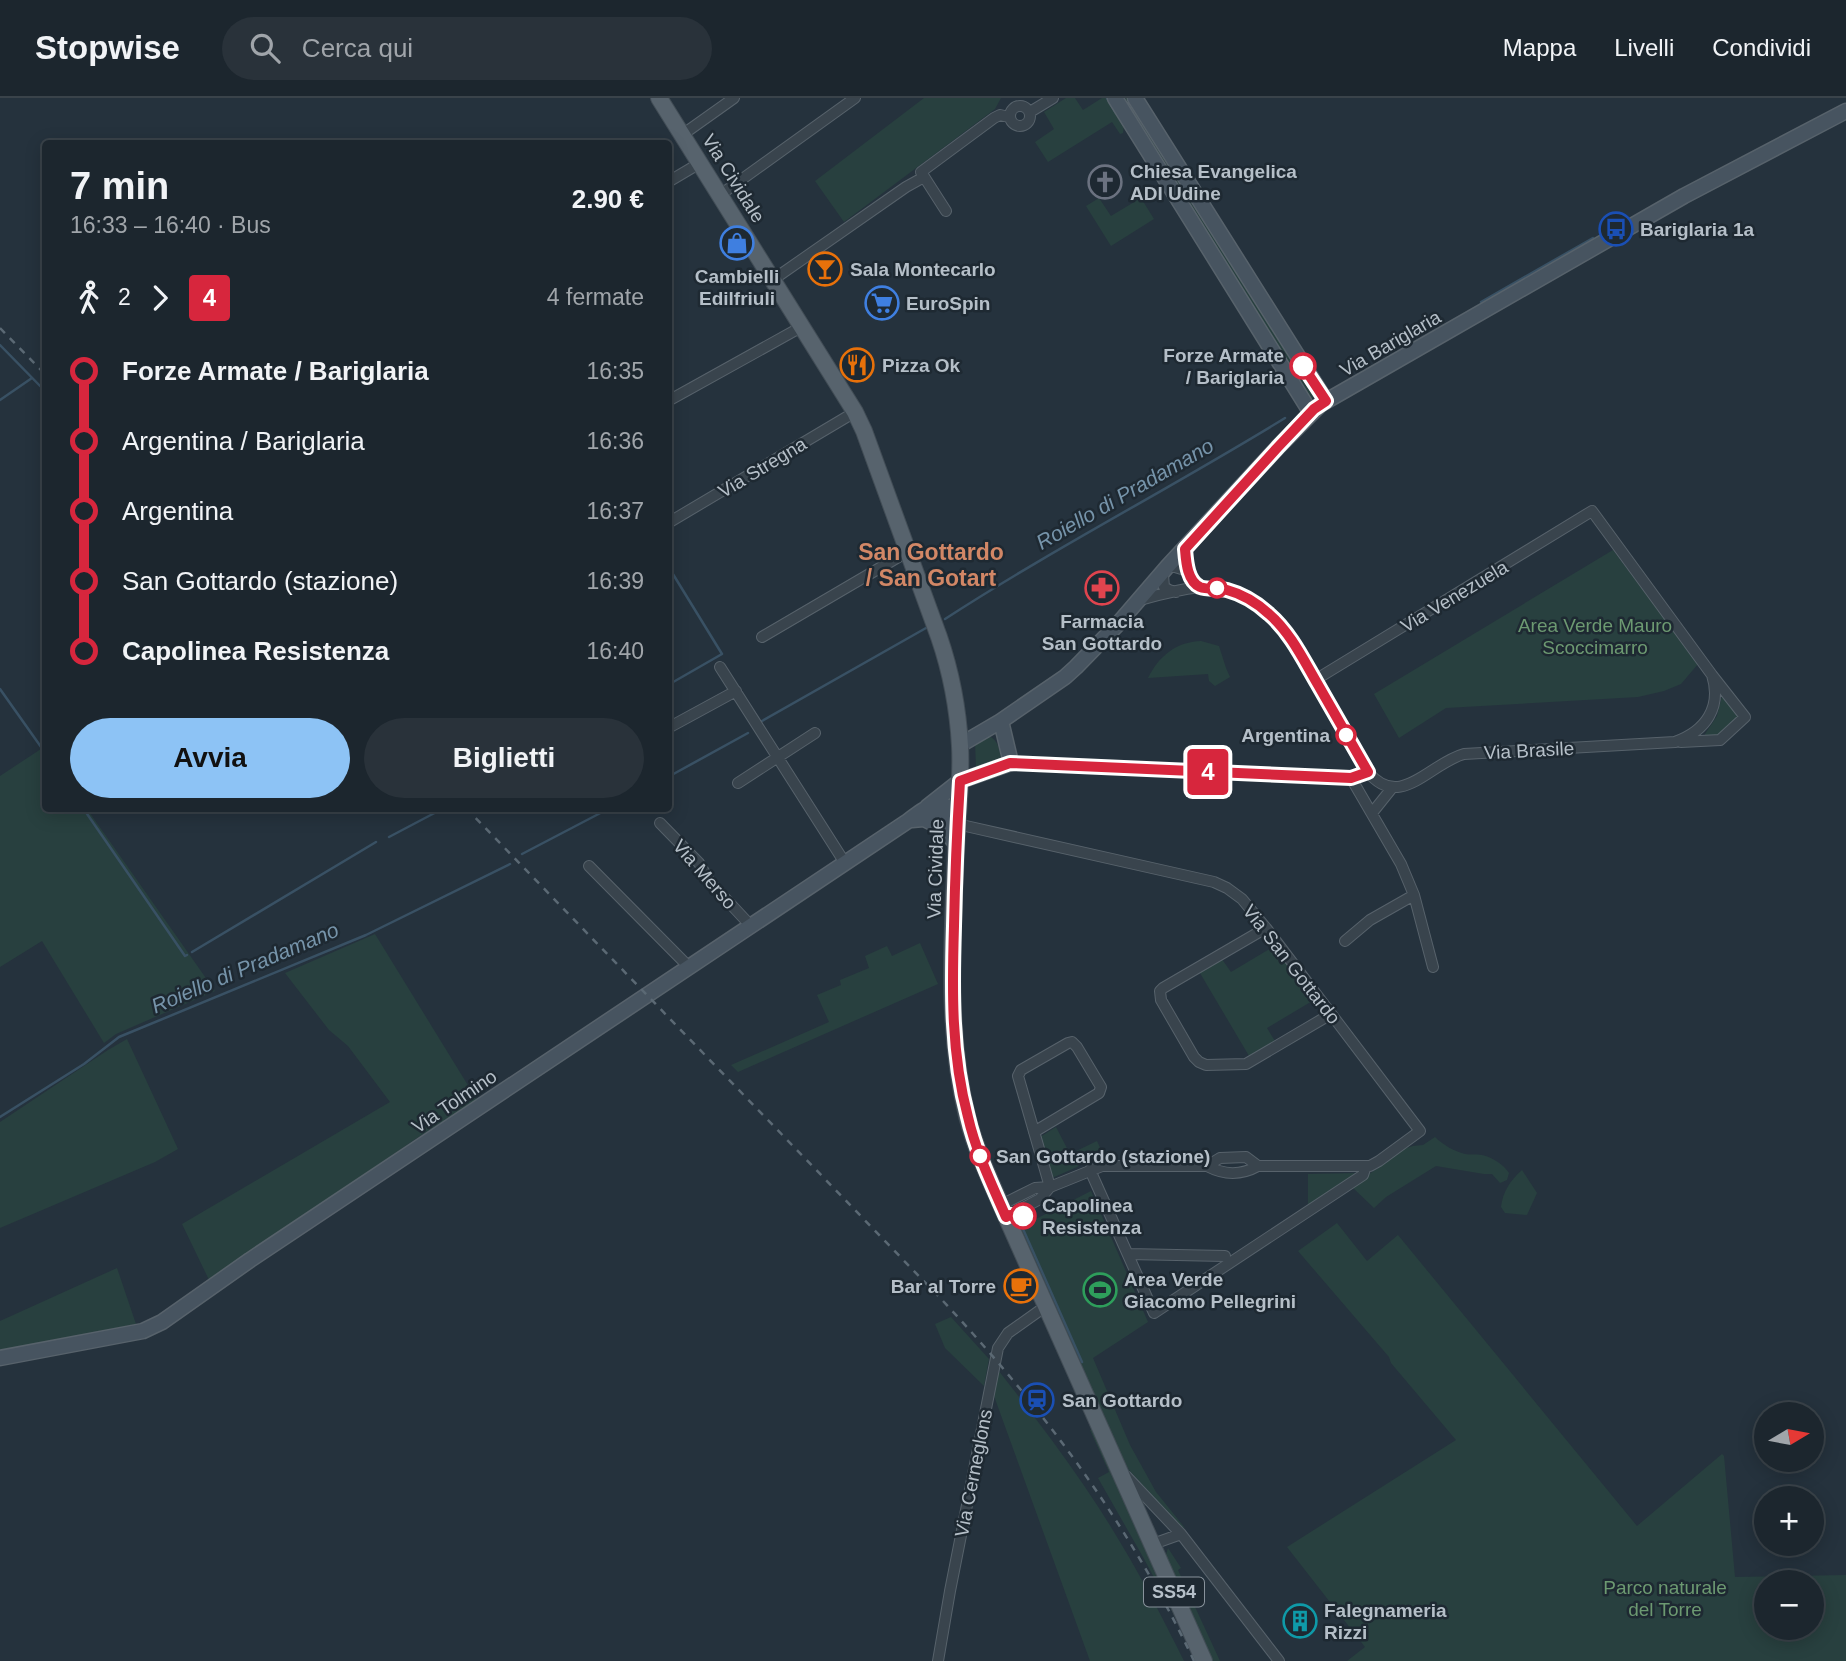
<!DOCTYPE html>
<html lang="it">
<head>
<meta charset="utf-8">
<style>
  :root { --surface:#1c262e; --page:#29323a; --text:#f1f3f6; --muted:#a0a5aa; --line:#3a434a; --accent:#8dc3f5 }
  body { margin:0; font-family:Helvetica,sans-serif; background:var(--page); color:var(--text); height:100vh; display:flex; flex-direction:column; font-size:26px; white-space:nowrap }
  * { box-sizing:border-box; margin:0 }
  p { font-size:23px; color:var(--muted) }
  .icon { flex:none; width:38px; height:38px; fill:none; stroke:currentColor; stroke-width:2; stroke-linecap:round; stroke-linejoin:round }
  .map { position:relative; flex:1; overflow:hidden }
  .panel { position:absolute; left:42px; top:42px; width:630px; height:672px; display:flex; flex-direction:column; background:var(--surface); border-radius:7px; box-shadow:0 4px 18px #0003,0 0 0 2px var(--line) }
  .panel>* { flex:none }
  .badge { padding:0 14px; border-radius:5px; font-size:24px; line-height:46px }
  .needle { width:46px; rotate:80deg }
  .fabs { position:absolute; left:1754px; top:1304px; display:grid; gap:14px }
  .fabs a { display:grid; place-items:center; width:70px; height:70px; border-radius:50%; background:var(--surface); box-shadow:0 4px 18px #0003,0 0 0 2px var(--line); font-size:35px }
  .map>.badge { position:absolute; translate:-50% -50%; box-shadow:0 0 0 4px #fff }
  .legs { display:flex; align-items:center; gap:10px; height:77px; padding:0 28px; font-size:23px }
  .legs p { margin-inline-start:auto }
  .overview { display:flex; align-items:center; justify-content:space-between; height:119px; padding:0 28px }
  h1 { font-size:38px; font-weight:600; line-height:52px }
  .button { display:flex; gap:14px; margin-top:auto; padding:14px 28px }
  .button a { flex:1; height:80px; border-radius:42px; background:var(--accent); color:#111; font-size:28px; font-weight:600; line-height:80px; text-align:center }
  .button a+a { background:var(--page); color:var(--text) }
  ul { padding:0 28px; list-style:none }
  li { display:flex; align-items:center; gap:24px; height:70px; font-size:26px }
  li i { display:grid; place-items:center; width:10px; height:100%; margin:0 9px; background:currentColor }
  li i::after { content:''; width:18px; height:18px; margin:-9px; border:5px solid; border-radius:50%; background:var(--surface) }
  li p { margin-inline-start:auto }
  li:first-child i { background:linear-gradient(#0000 50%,currentColor 0) }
  li:last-child i { background:linear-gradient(currentColor 50%,#0000 0) }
  header { display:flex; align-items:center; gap:42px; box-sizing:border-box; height:98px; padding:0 35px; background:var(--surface); border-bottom:2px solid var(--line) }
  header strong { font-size:33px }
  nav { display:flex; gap:38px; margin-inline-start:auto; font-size:24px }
  .search { width:490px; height:63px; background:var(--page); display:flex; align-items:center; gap:18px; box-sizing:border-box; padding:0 24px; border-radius:38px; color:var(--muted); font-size:26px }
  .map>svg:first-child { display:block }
</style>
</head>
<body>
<header>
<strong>Stopwise</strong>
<div class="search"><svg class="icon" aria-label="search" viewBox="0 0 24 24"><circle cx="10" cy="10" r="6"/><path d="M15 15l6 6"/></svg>Cerca qui</div>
<nav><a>Mappa</a><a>Livelli</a><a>Condividi</a></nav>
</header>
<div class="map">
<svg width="1846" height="1563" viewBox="0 0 1846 1563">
  <rect width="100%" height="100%" fill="#25323d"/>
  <!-- green -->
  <path fill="#28403f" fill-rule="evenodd" d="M 924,0 L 1001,0 L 995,11 L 844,124 L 815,83 Z
    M 1066,0 L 1075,0 L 1083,12 L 1102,0 L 1108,0 L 1124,27 L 1123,35 L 1120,36 L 1112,24 L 1048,64 L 1035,44 L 1054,31 L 1044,14 Z
    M 1121,0 L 1130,0 L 1316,297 L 1309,302 Z
    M 1099,100 L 1111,118 L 1141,100 L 1154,121 L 1111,148 L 1086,108 Z
    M 1613,452 L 1698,566 L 1681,586 L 1664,593 L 1638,599 L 1446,610 L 1399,640 L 1374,596 Z
    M 1201,543 L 1219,548 L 1226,570 L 1230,579 L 1215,588 L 1209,583 L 1208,576 L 1148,580 C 1159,558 1176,544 1201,543 Z
    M 1724,597 L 1742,618 L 1717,638 L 1705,640 L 1705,636 L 1717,618 L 1722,598 Z
    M 989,638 C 999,643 1000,653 1001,663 L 976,670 L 975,643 Z
    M 44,649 L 46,652 L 46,710 L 87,711 L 215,893 L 116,936 L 104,945 L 42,843 L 0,869 L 0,678 Z
    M 375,836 L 477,1002 L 414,1042 L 210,1184 L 182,1126 L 390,1004 L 348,948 L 329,932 L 285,875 Z
    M 920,845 L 938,886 L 738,974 L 731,967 L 829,924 L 817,897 L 841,887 L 840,882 L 869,870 L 865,858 L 887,848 L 892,858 Z
    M 1278,846 L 1319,899 L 1267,930 L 1278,948 L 1252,963 L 1197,870 L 1219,857 L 1231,874 Z
    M 127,941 L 178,1051 L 155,1064 L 0,1130 L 0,1024 L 108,952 Z
    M 1056,1029 L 1070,1056 L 1097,1043 L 1102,1054 L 1102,1057 L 1084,1064 L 1077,1069 L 1052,1080 L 1040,1039 Z
    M 1435,1039 C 1443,1047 1454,1053 1465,1056 C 1470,1057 1476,1056 1482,1057 C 1492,1059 1504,1067 1509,1075 L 1507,1082 L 1500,1085 L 1492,1076 L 1484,1076 L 1436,1068 L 1386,1099 L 1374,1110 L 1352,1089 L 1403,1051 L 1413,1048 L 1423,1047 Z
    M 1522,1072 L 1537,1095 L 1527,1117 L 1505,1115 L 1501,1109 C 1503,1093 1510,1083 1522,1072 Z
    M 1360,1075 L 1308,1109 L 1308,1076 Z
    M 1091,1093 L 1148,1224 L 1093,1260 L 1130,1347 L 1156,1394 L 1185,1430 L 1181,1429 L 1129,1372 L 1123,1361 L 1020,1129 Z
    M 1337,1125 L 1367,1163 L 1398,1137 L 1637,1428 L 1722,1356 L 1724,1358 L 1735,1479 L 1846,1477 L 1846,1563 L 1347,1563 L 1365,1549 L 1287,1449 L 1456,1342 L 1391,1265 L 1389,1259 L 1298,1153 ZM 1766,1484 L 1811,1484 L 1811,1530 L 1766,1530 Z
    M 117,1170 L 136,1226 L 0,1254 L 0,1223 Z
    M 951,1219 L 989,1261 L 984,1288 L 945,1250 L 935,1226 Z
    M 998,1272 C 1028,1310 1058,1349 1085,1389 C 1122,1443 1155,1504 1184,1563 L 1090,1563 L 994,1298 Z
    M 1095,1330 L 1189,1545 L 1143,1459 L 1098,1380 L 1109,1374 L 1090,1332 Z
    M 1168,1450 L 1181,1470 L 1178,1472 L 1220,1563 L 1211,1563 L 1165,1460 Z"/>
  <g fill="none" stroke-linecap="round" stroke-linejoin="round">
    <!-- stream -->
    <path stroke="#395164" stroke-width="2.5" d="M 1107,0 L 1116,15
      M 1481,204 L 1593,140
      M 0,247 L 46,294
      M 0,302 L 32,280
      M 668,468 L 722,556 L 668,587
      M 945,521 C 1056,449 1173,389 1285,320
      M 0,591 L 46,656
      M 762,623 L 926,530
      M 668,679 L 748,635
      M 83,710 L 185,858 L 187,857
      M 389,739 L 444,710
      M 522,756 L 610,710
      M 192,854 L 376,744
      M 0,1019 L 84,966 L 119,939 L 366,837 L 510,766
      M 1023,1131 L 1082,1264"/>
    <defs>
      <path id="street" d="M1010 18a10 10 0 1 1 20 0a10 10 0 1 1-20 0Z
        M 1030,14 L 1053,0
        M 682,37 L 734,0
        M 668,84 L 700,65
        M 720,97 L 855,0
        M 946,113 L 921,74 L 994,20 L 1000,17 L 1009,19
        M 774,181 L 906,89 L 924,79
        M 668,303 L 803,228
        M 668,425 L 855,314
        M 1185,451 C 1186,467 1189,478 1201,489
        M 1176,494 L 1169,492 L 1164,489 L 1163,477 L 1167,469 L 1175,469 L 1188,473
        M 1139,502 C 1159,497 1182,490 1203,489 C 1243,488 1274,517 1295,548 L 1368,674 C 1400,713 1430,665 1464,656 L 1675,644 C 1706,633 1722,609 1712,577
        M 762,539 L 907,454
        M 720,569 L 845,765
        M 1315,582 L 1592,413 L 1712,577 L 1745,619 L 1720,642 L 1681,644
        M 668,630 L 736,593
        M 1011,665 L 1351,680 L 1368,674
        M 1351,680 L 1401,766 L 1414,797 L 1433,869
        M 738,685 L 815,635
        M 1372,715 L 1392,690
        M 660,725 L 699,765 L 710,784 L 751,828
        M 957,726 L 1214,784 L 1227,790 L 1242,801 L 1266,830 L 1420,1033 L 1379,1063 L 1370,1068 L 1258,1068 C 1240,1078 1224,1077 1207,1068 L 1102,1068 L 1050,1089 L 1035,1090 L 1001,1107
        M 589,768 L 689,869
        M 1266,830 L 1163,890 L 1160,893 L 1161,902 L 1194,959 L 1199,964 L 1206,967 L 1246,966 L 1331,916
        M 1345,843 L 1370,822 L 1414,797
        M 1034,1034 L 1099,995 L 1101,989 L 1077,949 L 1072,944 L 1068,945 L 1021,972 L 1018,978 L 1050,1089
        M 1207,1068 L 1220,1060 L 1246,1059 L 1258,1068
        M 1090,1072 L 1154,1215 L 1363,1077 L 1366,1068
        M 1006,1119 L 1040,1101 L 1050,1089
        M 1128,1156 L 1225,1158
        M 1126,1378 L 1181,1436 L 1279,1563
        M 1153,1446 L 1181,1436
        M 938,1563 L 950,1493 L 998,1250 L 1008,1235 L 1046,1208"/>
      <path id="secondary" d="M 1115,0 L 1311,315
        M 1135,0 L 1326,303
        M 960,647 L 1001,623 L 1065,579 L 1076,569 L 1117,527 L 1167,469 L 1278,349 L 1321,306 L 1684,98 L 1846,13
        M 927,709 L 960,683 L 1011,665 L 1001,623
        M 924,721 L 944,731 L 956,746
        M 912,722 L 946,719 L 958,715
        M 0,1260 L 143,1233 L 162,1224 L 250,1162 L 908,723 C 925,710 937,699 958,715"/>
      <path id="primary" d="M 659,0 L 855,314 L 864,333 L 939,539 C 951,574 958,611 960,648 C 962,683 957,719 956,754 C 952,841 946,932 967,1018 C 975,1049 988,1078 1001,1107 L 1204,1563"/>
    </defs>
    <!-- street casing -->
    <use href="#street" stroke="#57626b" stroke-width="12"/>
    <!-- secondary casing -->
    <use href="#secondary" stroke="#57626b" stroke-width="17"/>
    <!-- primary casing -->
    <use href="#primary" stroke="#424d56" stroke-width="18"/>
    <!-- street -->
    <use href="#street" stroke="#39444d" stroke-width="10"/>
    <!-- secondary -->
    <use href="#secondary" stroke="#475460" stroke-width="14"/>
    <!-- primary -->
    <use href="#primary" stroke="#57636d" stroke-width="16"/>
    <!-- rail -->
    <path stroke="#5b6974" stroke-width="2.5" stroke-dasharray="7 7" stroke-linecap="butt" d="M 0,230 L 46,277
      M 466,710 L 943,1203 C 1044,1311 1131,1429 1194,1563"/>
  </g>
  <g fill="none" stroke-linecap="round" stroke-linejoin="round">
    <defs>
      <path id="line-1" d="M 1023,1118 L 1010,1117 L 1006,1119 C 992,1087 976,1054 968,1019 C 951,956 952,892 954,828 C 955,779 957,732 960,683 L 1010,665 L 1351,680 L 1368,674 C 1351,644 1334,615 1317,585 C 1303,561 1290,534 1269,516 C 1257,505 1242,496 1227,492 C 1219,490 1207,492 1200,489 C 1187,483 1186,463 1185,451 L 1278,349 L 1314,311 L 1326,303 L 1303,268"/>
    </defs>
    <!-- line-1 casing -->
    <use href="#line-1" stroke="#fff" stroke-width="16"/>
    <!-- line-1 -->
    <use href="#line-1" stroke="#d7263d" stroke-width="10"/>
  </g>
  <!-- icons -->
  <defs>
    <symbol id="church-ring" viewBox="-11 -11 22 22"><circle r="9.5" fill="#1e2932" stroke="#6b7280" stroke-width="1.5"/><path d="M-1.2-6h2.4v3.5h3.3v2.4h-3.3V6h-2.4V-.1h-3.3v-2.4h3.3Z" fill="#6b7280"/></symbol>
    <symbol id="bus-ring" viewBox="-11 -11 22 22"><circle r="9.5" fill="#1e2932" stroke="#1a4fb4" stroke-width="1.5"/><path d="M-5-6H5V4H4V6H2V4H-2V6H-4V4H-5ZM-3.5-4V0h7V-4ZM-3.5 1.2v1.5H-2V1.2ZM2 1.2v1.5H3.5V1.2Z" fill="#1a4fb4"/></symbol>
    <symbol id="shop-ring" viewBox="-11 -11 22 22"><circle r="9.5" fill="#1e2932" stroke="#3f7fe0" stroke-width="1.5"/><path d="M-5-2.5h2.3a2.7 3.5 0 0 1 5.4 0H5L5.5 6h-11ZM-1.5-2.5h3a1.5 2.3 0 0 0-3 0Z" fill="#3f7fe0"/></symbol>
    <symbol id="bar-ring" viewBox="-11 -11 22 22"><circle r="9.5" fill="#1e2932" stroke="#e8710a" stroke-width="1.5"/><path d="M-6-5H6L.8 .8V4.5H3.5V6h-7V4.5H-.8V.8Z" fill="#e8710a"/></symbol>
    <symbol id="supermarket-ring" viewBox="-11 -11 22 22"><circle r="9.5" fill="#1e2932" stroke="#3f7fe0" stroke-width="1.5"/><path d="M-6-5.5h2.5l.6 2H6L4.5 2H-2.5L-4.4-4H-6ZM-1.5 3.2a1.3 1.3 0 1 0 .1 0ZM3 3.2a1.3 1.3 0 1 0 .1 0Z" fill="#3f7fe0"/></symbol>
    <symbol id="restaurant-ring" viewBox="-11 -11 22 22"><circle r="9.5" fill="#1e2932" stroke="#e8710a" stroke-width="1.5"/><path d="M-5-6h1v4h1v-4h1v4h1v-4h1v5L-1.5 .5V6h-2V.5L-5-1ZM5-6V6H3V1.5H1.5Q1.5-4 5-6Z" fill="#e8710a"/></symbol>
    <symbol id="pharmacy-ring" viewBox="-11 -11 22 22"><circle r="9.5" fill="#1e2932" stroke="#e0444e" stroke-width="1.5"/><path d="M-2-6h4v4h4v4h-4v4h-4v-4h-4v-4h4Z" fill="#e0444e"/></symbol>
    <symbol id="cafe-ring" viewBox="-11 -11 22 22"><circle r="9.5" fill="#1e2932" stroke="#e8710a" stroke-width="1.5"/><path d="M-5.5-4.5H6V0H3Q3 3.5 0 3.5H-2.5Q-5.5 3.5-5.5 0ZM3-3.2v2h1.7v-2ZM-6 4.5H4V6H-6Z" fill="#e8710a"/></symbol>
    <symbol id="stadium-ring" viewBox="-11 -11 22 22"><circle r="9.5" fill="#1e2932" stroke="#2e9e5b" stroke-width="1.5"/><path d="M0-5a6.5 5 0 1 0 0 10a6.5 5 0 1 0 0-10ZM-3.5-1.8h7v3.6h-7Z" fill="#2e9e5b"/></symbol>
    <symbol id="station-ring" viewBox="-11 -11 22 22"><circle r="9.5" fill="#1e2932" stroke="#1a4fb4" stroke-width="1.5"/><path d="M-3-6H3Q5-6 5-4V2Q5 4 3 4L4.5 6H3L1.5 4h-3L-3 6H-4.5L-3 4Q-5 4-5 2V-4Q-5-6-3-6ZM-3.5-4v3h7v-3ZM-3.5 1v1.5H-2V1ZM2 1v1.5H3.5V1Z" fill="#1a4fb4"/></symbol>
    <symbol id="building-ring" viewBox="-11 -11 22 22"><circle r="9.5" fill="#1e2932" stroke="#0f9aa8" stroke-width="1.5"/><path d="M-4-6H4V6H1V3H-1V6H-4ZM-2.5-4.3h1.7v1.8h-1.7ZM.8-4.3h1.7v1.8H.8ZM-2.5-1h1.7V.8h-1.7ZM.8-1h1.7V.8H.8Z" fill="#0f9aa8"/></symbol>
  </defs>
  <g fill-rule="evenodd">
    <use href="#church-ring" x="1086" y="65" width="38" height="38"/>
    <use href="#bus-ring" x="1597" y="112" width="38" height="38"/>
    <use href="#shop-ring" x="718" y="126" width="38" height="38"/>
    <use href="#bar-ring" x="806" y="152" width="38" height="38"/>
    <use href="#supermarket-ring" x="863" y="186" width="38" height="38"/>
    <use href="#restaurant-ring" x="838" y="248" width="38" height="38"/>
    <use href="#pharmacy-ring" x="1083" y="471" width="38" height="38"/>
    <use href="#cafe-ring" x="1002" y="1169" width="38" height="38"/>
    <use href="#stadium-ring" x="1081" y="1173" width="38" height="38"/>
    <use href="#station-ring" x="1018" y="1283" width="38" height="38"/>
    <use href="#building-ring" x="1281" y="1504" width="38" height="38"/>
  </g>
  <!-- markers -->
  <g fill="#fff" stroke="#d7263d" stroke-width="3.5">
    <circle cx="1303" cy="268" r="12"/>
    <circle cx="1217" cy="490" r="9"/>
    <circle cx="1346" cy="637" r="9"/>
    <circle cx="980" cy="1058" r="9"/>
    <circle cx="1023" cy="1118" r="12"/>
  </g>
  <g text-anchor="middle" stroke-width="5" stroke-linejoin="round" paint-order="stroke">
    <!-- shield labels -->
    <rect fill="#1e2932" stroke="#88929b" stroke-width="2" x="1144" y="1479.5" width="60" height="29" rx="5"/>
    <g font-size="18" font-weight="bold" fill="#b5bfc8">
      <text x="1174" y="1500">SS54</text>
    </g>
    <!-- poi labels -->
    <g font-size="19" font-weight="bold" fill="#b5bfc8" stroke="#1e2932" text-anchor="start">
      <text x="1130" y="80">Chiesa Evangelica<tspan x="1130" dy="22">ADI Udine</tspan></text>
      <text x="1640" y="138">Bariglaria 1a</text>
      <text x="850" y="178">Sala Montecarlo</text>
      <text x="737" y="185" text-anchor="middle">Cambielli<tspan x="737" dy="22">Edilfriuli</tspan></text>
      <text x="906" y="212">EuroSpin</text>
      <text x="882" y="274">Pizza Ok</text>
      <text x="1102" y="530" text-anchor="middle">Farmacia<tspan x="1102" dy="22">San Gottardo</tspan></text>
      <text x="1124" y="1188">Area Verde<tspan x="1124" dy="22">Giacomo Pellegrini</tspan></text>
      <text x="996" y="1195" text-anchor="end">Bar al Torre</text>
      <text x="1062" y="1309">San Gottardo</text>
      <text x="1324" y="1519">Falegnameria<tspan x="1324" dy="22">Rizzi</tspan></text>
    </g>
    <!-- street labels -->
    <g font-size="19" fill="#b5bfc8" stroke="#1e2932">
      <text transform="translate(734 80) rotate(58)" y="7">Via Cividale</text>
      <text transform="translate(1390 245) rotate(-30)" y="7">Via Bariglaria</text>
      <text transform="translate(762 369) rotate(-31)" y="7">Via Stregna</text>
      <text transform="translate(1454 498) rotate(-31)" y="7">Via Venezuela</text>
      <text transform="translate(1529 652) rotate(-3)" y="7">Via Brasile</text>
      <text transform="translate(935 771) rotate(-88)" y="7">Via Cividale</text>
      <text transform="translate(705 776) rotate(49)" y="7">Via Merso</text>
      <text transform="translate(1292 866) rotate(52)" y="7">Via San Gottardo</text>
      <text transform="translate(454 1003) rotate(-34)" y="7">Via Tolmino</text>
      <text transform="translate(973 1375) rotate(-79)" y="7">Via Cerneglons</text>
    </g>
    <!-- stop labels -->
    <g font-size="19" font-weight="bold" fill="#b5bfc8" stroke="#1e2932" text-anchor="end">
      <text x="1284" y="264">Forze Armate<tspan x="1284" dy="22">/ Bariglaria</tspan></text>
      <text x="1330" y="644">Argentina</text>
      <text x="996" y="1065" text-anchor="start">San Gottardo (stazione)</text>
      <text x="1042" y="1114" text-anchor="start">Capolinea<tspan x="1042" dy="22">Resistenza</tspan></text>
    </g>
    <!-- park labels -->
    <g font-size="19" fill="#6c9971" stroke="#1e2932">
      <text x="1595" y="534">Area Verde Mauro<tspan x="1595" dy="22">Scoccimarro</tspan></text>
      <text x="1665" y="1496">Parco naturale<tspan x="1665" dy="22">del Torre</tspan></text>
    </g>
    <!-- water labels -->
    <g font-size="21" font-style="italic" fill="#7694aa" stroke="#1e2932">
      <text transform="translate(1125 396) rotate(-30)" y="7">Roiello di Pradamano</text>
      <text transform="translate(245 870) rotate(-23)" y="7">Roiello di Pradamano</text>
    </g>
    <!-- quarter labels -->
    <g font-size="23" font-weight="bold" fill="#d28766" stroke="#1e2932">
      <text x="931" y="462">San Gottardo<tspan x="931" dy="26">/ San Gotart</tspan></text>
    </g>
  </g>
</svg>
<div class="fabs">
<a><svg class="needle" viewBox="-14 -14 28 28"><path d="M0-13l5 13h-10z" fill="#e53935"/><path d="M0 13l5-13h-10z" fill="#a0a5aa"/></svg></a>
<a>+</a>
<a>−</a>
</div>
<b class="badge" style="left:1208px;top:674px;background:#d7263d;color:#fff">4</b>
<section class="panel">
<div class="overview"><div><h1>7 min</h1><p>16:33 – 16:40 · Bus</p></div><b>2.90 €</b></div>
<div class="legs"><svg class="icon" aria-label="walk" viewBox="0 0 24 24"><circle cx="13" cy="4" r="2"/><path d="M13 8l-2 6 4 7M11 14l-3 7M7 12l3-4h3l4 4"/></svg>2<svg class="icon" aria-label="forward" viewBox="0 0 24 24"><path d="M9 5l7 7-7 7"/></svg><b class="badge" style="background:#d7263d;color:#fff">4</b><p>4 fermate</p></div>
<ul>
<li><i style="color:#d7263d"></i><b>Forze Armate / Bariglaria</b><p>16:35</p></li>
<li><i style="color:#d7263d"></i><span>Argentina / Bariglaria</span><p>16:36</p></li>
<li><i style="color:#d7263d"></i><span>Argentina</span><p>16:37</p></li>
<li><i style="color:#d7263d"></i><span>San Gottardo (stazione)</span><p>16:39</p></li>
<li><i style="color:#d7263d"></i><b>Capolinea Resistenza</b><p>16:40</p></li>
</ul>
<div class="button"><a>Avvia</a><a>Biglietti</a></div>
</section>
</div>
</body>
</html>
